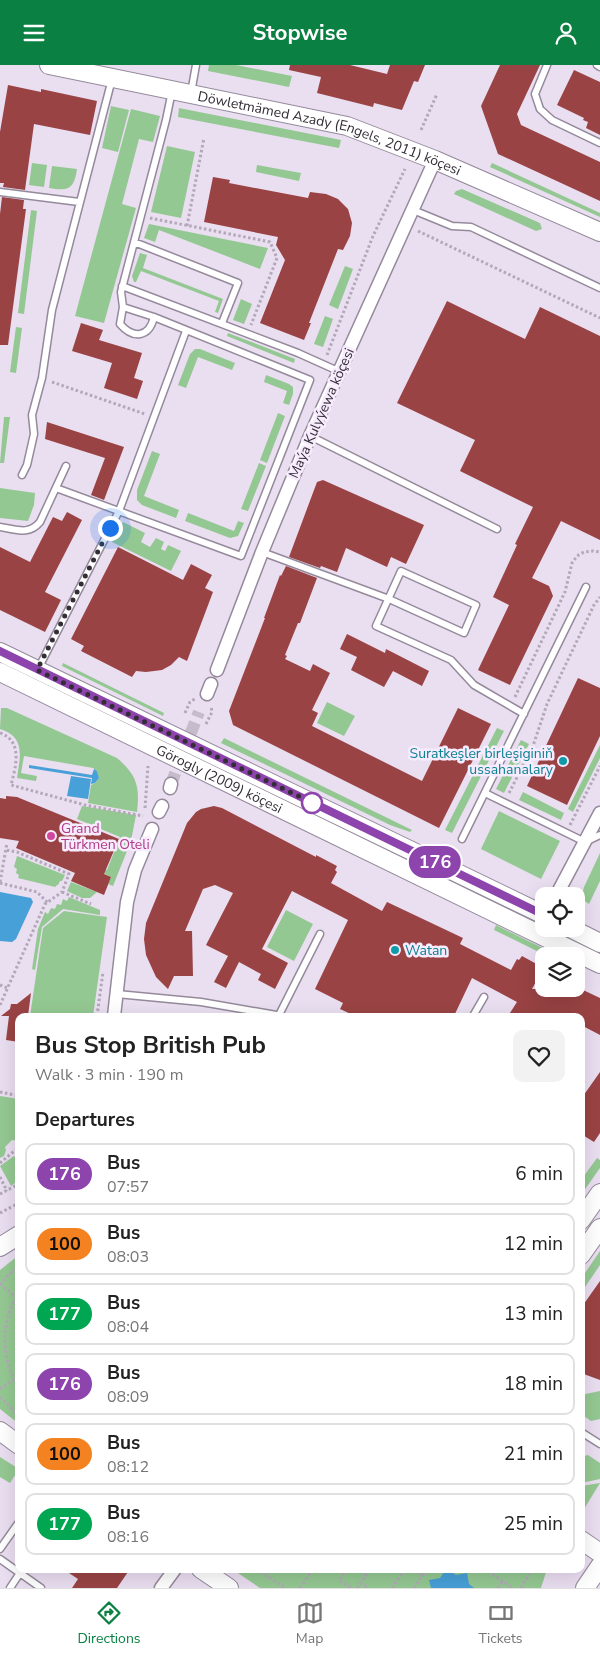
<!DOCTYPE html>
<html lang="en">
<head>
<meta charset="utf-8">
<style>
  :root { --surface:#fff; --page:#f2f2f2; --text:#222; --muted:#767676; --line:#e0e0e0; --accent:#0b8043 }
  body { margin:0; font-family:"Nunito Sans",sans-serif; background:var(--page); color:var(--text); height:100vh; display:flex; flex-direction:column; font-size:19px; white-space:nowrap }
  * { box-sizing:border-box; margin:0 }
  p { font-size:16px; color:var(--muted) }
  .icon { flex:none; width:28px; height:28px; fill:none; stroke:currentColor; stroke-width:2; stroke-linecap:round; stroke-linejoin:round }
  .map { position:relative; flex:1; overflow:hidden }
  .side { position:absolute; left:15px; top:948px; width:570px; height:560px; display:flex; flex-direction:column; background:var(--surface); border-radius:10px; box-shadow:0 5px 20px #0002 }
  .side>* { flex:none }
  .badge { padding:0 10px; border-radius:16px; font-size:18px; line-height:32px }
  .tools { position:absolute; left:535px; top:822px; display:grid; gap:10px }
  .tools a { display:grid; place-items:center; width:50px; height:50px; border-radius:10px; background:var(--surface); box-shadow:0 5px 20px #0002; font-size:25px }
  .you { position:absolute; width:25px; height:25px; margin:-12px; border:4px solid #fff; border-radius:50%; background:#1a73e8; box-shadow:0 0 0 8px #1a73e833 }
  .map>.badge { position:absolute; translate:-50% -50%; box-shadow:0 0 0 2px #fff }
  h2 { padding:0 20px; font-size:19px; line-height:45px }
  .round { display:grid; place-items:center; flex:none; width:52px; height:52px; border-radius:10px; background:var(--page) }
  .headline { display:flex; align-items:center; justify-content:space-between; height:85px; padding:0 20px }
  h1 { font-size:24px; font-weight:700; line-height:38px }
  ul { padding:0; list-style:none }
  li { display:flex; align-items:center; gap:15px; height:62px; margin:0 10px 8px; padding:0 10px; border:2px solid var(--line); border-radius:10px }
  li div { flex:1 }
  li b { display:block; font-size:19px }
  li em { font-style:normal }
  li .badge { min-width:55px; font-weight:700; text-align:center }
  header { display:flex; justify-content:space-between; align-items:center; height:65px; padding:0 20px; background:var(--accent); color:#fff; font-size:22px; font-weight:700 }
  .menu { display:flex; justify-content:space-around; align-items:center; height:70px; border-top:1px solid var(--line); background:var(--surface); font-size:14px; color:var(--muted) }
  .menu a { display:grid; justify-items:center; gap:2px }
  .menu .active { color:var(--accent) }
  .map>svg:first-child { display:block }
</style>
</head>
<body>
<header><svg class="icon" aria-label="menu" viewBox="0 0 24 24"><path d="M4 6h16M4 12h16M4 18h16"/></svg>Stopwise<svg class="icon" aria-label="person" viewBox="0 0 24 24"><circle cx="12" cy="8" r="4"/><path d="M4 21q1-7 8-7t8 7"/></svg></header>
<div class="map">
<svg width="600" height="1523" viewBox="0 0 600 1523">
  <rect width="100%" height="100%" fill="#eadef1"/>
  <!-- green -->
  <path fill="#94c892" d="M 209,0 L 236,0 L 292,11 L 289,22 L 208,6 Z
    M 111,41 L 129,45 L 118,87 L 102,83 Z
    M 179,43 L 341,75 L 339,83 L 178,52 Z
    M 131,44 L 160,51 L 153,77 L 139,74 L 122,139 L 136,143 L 104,258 L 75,251 Z
    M 167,81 L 195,87 L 181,153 L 151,147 Z
    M 32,98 L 47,100 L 44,122 L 29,120 Z
    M 492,98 L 600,148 L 600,152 L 490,102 Z
    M 257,100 L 301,108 L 299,116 L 256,107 Z
    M 52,101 L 77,104 C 74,125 68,126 49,123 Z
    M 462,124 L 540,158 L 542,164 L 536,166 L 454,129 L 456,126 Z
    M 31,145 L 37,146 L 24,249 L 18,248 Z
    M 149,159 L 268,183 L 260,204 L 159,165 L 155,177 L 144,173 Z
    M 140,188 L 147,190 L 143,203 L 223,234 L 218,248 L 215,247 L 219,236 L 141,206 L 136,217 L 134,217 L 132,211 Z
    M 345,201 L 353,204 L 338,244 L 329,240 Z
    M 241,234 L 252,239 L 244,259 L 233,255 Z
    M 325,251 L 333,254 L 323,282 L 314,279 Z
    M 16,262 L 22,263 L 16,308 L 10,307 Z
    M 228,268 L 295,294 L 294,298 L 227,271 Z
    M 195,284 L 200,284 L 235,298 L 232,305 L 198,292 L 186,323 L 178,320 L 190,289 Z
    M 266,310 L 289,319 L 293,322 L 293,329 L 289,340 L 283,338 L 287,326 L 264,317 Z
    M 278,348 L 285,351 L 267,398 L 260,395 Z
    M 4,352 L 10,352 L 4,398 L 0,398 Z
    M 152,386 L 160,389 L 144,431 L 179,445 L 176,453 L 142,440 L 137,435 L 137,425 Z
    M 259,398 L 266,401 L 248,446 L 241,444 Z
    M 0,423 L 35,428 L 34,440 L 28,456 L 0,453 Z
    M 188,448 L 234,466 L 238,456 L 244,458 L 238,471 L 230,473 L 185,456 Z
    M 123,457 L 145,468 L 141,477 L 150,482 L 156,473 L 164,477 L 161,484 L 165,486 L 168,480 L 181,486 L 171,506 L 112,477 Z
    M 63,598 L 164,648 L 163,651 L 62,601 Z
    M 327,637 L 355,651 L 344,671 L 317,658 Z
    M 1,643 L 7,643 L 117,693 C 137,710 140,722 137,747 L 88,738 L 91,720 L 95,718 L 99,713 L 97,706 L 93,703 L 24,691 L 21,708 L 37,711 L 36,716 L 17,713 C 20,692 26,672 0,664 Z
    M 497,663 L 504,666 L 452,768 L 445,765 Z
    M 224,673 L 412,765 L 410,767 L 390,760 L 221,678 Z
    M 521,675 L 529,679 L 504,728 L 496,724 Z
    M 600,680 L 600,693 L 573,747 L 568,744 Z
    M 523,727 L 564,748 L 561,755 L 519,735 Z
    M 82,741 L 136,750 L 131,776 L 113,821 L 108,819 L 111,812 L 101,807 L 103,804 L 107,805 L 120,772 L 77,754 Z
    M 499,746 L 560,776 L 541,814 L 481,784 Z
    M 600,788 L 600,816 L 589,839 L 583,835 L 582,830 L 584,822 Z
    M 17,791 L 65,810 L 62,816 L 60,816 L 58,820 L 57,820 L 55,822 L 18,813 L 19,810 L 16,808 L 17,804 L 14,802 Z
    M 71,817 L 97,827 L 90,833 L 82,833 L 67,826 Z
    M 69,832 L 100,845 L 100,850 L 63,844 L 42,862 L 35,905 L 32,904 L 38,864 L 45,847 L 48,849 L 51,843 L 55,844 L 57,839 L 61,840 L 63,834 L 67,836 Z
    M 286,845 L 313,859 L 294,896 L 267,882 Z
    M 64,846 L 107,852 L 93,951 L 30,951 L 43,863 Z
    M 496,860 L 559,891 L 547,891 L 494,865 Z
    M 0,1031 L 19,1034 L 19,1076 L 12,1075 L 5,1082 L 6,1085 L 4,1091 L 0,1093 Z
    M 14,1091 L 19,1096 L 19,1115 L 11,1121 L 0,1101 Z
    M 597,1093 L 600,1095 L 600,1103 L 581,1130 L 581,1115 Z
    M 600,1186 L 600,1200 L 581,1228 L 581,1214 Z
    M 19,1190 L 19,1359 L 0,1344 L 0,1205 Z
    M 600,1326 L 600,1354 L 591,1356 L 581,1349 L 581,1330 Z
    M 588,1390 L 600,1398 L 600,1414 L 581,1418 L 581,1392 Z
    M 0,1392 L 19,1404 L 10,1418 L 0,1412 Z
    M 600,1418 L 584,1444 L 581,1443 L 581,1421 Z
    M 232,1504 L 547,1504 L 541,1523 L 260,1523 Z"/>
  <!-- water -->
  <path fill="#48a0d8" d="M 29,700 L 92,710 L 94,704 L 97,706 L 99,713 L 95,718 L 91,719 L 92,713 L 29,703 Z
    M 71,711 L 91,714 L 88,734 L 67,731 Z
    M 0,827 L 31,833 L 33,837 L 16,874 L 12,877 L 0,876 Z
    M 446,1504 L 456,1510 L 467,1508 L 469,1519 L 474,1523 L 431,1523 L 429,1515 L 440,1513 Z"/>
  <!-- building -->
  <path fill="#9a4344" d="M 290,0 L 350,0 L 387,9 L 390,0 L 425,0 L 418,17 L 414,16 L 402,45 L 374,38 L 373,42 L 317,28 L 321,12 L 289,5 Z
    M 500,0 L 540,0 L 517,49 L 521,60 L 600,97 L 600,136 L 498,89 L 481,41 Z
    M 574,5 L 600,17 L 600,70 L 586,63 L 588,57 L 583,55 L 584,53 L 557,40 Z
    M 8,20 L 41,27 L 41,24 L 97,36 L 90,70 L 34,59 L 25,125 L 3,122 L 4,118 L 0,118 L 0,67 Z
    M 213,112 L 230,115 L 229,118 L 308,133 L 310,127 L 326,129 L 338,134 L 348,144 L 352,158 L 350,171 L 343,185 L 338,184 L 309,258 L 311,258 L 304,275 L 260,258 L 285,195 L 276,180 L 278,172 L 204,157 Z
    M 2,132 L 24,135 L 23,144 L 26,144 L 8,280 L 0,280 L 0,149 Z
    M 447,236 L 525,274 L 540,242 L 600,271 L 600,475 L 561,456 L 532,513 L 549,521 L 553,531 L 510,620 L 478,605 L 509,540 L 493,532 L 517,480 L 515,479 L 533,442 L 460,406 L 475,375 L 397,338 Z
    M 81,258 L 103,265 L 99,275 L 142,288 L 134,313 L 143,316 L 137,334 L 104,323 L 112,298 L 72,286 Z
    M 47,357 L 124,382 L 104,435 L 91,430 L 105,393 L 45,374 Z
    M 323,415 L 424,460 L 406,499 L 391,492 L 387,502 L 346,483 L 337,507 L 321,501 L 320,503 L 289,492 L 317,417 Z
    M 67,447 L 82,455 L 45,527 L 61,535 L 45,567 L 0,545 L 0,482 L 30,497 L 53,452 L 62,456 Z
    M 118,482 L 183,515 L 191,499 L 212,510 L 205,523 L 213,527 L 187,596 L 179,592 L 171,600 L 162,605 L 146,607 L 136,606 L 132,612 L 81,586 L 84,581 L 71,574 Z
    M 286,501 L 317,513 L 300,558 L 298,558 L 285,590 L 287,591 L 285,594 L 310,606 L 313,599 L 330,608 L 312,645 L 318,648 L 312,661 L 422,716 L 458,643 L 491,659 L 439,763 L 233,660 L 229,646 L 265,553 L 264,553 L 280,510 L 281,511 Z
    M 347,569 L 385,588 L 386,584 L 429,606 L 422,621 L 393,606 L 384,622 L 351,605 L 357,592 L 340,584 Z
    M 578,613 L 600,623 L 600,671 L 567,740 L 527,721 Z
    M 6,731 L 17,732 L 119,774 L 104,809 L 111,812 L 104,830 L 71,816 L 75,808 L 16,783 L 19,776 L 0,773 L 0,733 L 6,734 Z
    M 214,741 L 222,743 L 316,792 L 316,790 L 337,801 L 335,805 L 337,807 L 331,818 L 382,846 L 387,837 L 463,873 L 460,879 L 511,905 L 517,894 L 519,895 L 522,891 L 542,902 L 543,904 L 532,924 L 581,924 L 600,933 L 600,970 L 581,960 L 581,951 L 508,951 L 517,937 L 472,913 L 454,951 L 355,951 L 340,944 L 343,938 L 315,924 L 348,855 L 292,826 L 262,884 L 288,898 L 275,924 L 258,915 L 261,909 L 239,897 L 226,923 L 214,917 L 228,891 L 206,880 L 233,828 L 215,820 L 203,824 L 185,866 L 192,866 L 193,911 L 174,911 L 168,924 L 156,912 L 146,890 L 144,874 L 146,858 L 187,758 L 196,747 L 201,744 Z
    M 31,928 L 28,951 L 19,951 L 19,977 L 6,975 L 9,951 L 1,951 L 10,944 L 11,939 L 17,939 Z
    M 600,1007 L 600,1068 L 594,1077 L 581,1069 L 581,1034 Z
    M 600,1216 L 600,1315 L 581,1308 L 581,1243 Z
    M 63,1504 L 130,1504 L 117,1523 L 72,1523 L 78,1514 Z"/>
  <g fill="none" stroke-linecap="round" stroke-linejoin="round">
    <!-- street-tunnel -->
    <path stroke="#c5bbcb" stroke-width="12" stroke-dasharray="12 6" stroke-linecap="butt" d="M 171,719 L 199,647"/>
    <defs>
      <path id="lane" d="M 547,0 L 535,29 L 540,44 L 552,55 L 600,78
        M 597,0 L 600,2
        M 191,28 L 196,0
        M 0,127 L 79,137
        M 413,145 L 452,161 L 471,162 L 600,223
        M 134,177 L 238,218 L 222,258
        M 122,221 L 298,288 L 338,306
        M 154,252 C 149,273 133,274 120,259 L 123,242 L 121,227 L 166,55 L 172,26
        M 310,371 L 497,464
        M 22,410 L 27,400 L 34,369 L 32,350 L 42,313 L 52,245 L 112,14
        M 56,423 L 241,491 L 310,315 L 154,252 L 123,242
        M 0,462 C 16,464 28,471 40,457 L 66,401
        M 262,487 L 389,534 L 464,568 L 476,540 L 401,506 L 376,561 L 451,595 L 474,620 L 524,649
        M 38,604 L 119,446 L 186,266
        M 485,728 L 585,777 L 600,770
        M 462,774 L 586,522
        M 117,929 L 201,937 L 282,951
        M 279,950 L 320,869
        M 473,951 L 484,932
        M 581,1367 L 600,1379
        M 0,1484 L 19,1457
        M 0,1494 L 41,1523
        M 10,1523 L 20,1508"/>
      <path id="street" d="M 217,605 L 262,487 L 310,371 L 435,95
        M 207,629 L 211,619
        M 170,723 L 171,719
        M 159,747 L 162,741
        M 556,831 L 600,748
        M 114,951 L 127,837 L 135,805 L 152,764
        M 161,1523 L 175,1504"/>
      <g id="secondary">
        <path id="s1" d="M 49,0 L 347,61 L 435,95 L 600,167"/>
        <path d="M 0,587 L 544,850"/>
        <path id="s2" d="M 0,607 L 600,899"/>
        <path d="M 572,864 L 600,878"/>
        <path d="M 581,1155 L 600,1128"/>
        <path d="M 0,1182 L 19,1170"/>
        <path d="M 581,1190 L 600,1163"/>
        <path d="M 0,1366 L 19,1380"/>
        <path d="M 581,1475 L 600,1488"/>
        <path d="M 201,1504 L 229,1523"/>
        <path d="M 585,1523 L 600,1501"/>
      </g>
    </defs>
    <!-- lane casing -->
    <use href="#lane" stroke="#948a9b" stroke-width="9"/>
    <!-- street casing -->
    <use href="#street" stroke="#948a9b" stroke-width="15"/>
    <!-- secondary casing -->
    <use href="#secondary" stroke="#948a9b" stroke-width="20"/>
    <!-- path -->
    <path stroke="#b2a8b8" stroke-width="3" stroke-dasharray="2.5 2.5" stroke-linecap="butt" d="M 421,65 L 437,29
      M 150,153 L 270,177 L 277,193 L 251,260
      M 187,161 L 204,73
      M 418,166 L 600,253
      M 327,290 L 373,171 L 405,104
      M 52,317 L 145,349
      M 515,632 L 565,527 L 572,498 L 577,491 L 584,487 L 593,486 L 600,487
      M 185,648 L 190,637 L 196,633
      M 206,659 L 212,647 L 211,641
      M 0,668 C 23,676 16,701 11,720 L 85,740 L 143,751
      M 509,728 L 533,681 L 547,639 L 594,540 L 600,532
      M 145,743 L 148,701
      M 570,760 L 600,701
      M 0,817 L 7,778
      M 0,818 L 37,827 L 48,838
      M 62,827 L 91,839
      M 0,920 L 7,923
      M 0,940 L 45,839 L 62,827 L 69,809 L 17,787 L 6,785
      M 97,951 L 103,907
      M 0,1027 L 19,1031
      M 0,1098 L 19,1082
      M 0,1112 L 7,1126
      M 0,1129 L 19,1119
      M 0,1148 L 19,1138
      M 0,1219 L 16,1232
      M 0,1220 L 8,1210 L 19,1202
      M 19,1228 C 0,1256 0,1294 19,1322
      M 0,1324 L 13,1315
      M 0,1332 L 19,1351
      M 257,1504 L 285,1523
      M 347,1504 L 339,1515 L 351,1523
      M 412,1504 L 423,1511
      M 484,1504 L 513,1523
      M 360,1518 L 369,1523
      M 300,1523 L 313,1504
      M 357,1523 L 366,1510 L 357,1504
      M 392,1523 L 405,1504
      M 414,1523 L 427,1504
      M 498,1523 L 503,1516
      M 521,1523 L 527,1513 L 530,1504"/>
    <!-- lane -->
    <use href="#lane" stroke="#fff" stroke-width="6"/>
    <!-- street -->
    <use href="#street" stroke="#fff" stroke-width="12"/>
    <!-- secondary -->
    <use href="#secondary" stroke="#fff" stroke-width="18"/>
  </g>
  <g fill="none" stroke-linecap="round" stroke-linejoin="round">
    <defs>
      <path id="line" d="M 0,586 L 544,850"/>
    </defs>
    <!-- line casing -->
    <use href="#line" stroke="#fff" stroke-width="11"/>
    <!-- line -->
    <use href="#line" stroke="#8e44ad" stroke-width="8"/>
    <!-- walk -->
    <path stroke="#332e35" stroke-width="5" stroke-dasharray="0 9" d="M 110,463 L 37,605 L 313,738 L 312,738"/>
  </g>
  <!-- markers -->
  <g fill="#0f9aa8" stroke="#f7ebfe" stroke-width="2">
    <circle cx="563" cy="696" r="5"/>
    <circle cx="395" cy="885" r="5"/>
  </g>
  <circle fill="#fff" stroke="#8e44ad" stroke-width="2.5" cx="312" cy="738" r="10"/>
  <circle fill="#d1479c" stroke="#f7ebfe" stroke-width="2" cx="51" cy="771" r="5"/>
  <g text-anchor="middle" stroke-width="5" stroke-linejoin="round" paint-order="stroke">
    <!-- street labels -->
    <g font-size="14" fill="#332e35" stroke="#f7ebfe">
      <text dy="5" stroke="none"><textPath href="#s1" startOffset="289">Döwletmämed Azady (Engels, 2011) köçesi</textPath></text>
      <text transform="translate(321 348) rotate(-66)" y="5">Maýa Kulyýewa köçesi</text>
      <text dy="5" stroke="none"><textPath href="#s2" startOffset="244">Görogly (2009) köçesi</textPath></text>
    </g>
    <!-- culture labels -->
    <g font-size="14" fill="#0d838f" stroke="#f7ebfe" text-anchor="end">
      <text x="553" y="693">Suratkeşler birleşiginiň<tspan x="553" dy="16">ussahanalary</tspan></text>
      <text x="405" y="890" text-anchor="start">Watan</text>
    </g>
    <!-- hotel labels -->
    <g font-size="14" fill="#b23c85" stroke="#f7ebfe" text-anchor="start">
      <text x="61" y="768">Grand<tspan x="61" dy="16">Türkmen Oteli</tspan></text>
    </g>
  </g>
</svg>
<div class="tools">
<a><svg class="icon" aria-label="locate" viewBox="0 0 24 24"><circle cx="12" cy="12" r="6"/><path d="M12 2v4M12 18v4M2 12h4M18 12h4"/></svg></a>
<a><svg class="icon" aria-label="layers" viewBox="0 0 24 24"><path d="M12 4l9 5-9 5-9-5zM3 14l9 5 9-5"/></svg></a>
</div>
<div class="you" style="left:110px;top:463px"></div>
<b class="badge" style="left:435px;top:797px;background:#8e44ad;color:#fff">176</b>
<section class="side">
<div class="headline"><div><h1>Bus Stop British Pub</h1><p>Walk · 3 min · 190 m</p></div><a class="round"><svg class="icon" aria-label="heart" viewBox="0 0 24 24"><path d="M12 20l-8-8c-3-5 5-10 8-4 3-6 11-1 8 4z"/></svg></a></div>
<h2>Departures</h2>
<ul>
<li><span class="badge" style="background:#8e44ad;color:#fff">176</span><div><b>Bus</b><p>07:57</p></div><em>6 min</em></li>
<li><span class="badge" style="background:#f58220;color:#111">100</span><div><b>Bus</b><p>08:03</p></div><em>12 min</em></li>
<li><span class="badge" style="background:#00a651;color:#fff">177</span><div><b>Bus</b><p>08:04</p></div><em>13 min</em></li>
<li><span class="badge" style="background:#8e44ad;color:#fff">176</span><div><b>Bus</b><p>08:09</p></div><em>18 min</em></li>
<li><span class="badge" style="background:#f58220;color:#111">100</span><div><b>Bus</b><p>08:12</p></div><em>21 min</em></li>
<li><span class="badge" style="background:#00a651;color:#fff">177</span><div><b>Bus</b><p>08:16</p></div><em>25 min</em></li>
</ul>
</section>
</div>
<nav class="menu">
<a class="active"><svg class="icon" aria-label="directions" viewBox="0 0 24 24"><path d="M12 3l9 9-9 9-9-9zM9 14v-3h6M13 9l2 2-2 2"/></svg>Directions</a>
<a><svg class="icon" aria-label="map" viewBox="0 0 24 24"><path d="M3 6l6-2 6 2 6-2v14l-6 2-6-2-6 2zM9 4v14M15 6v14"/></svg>Map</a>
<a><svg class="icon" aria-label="tickets" viewBox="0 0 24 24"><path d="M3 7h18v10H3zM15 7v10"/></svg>Tickets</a>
</nav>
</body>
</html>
